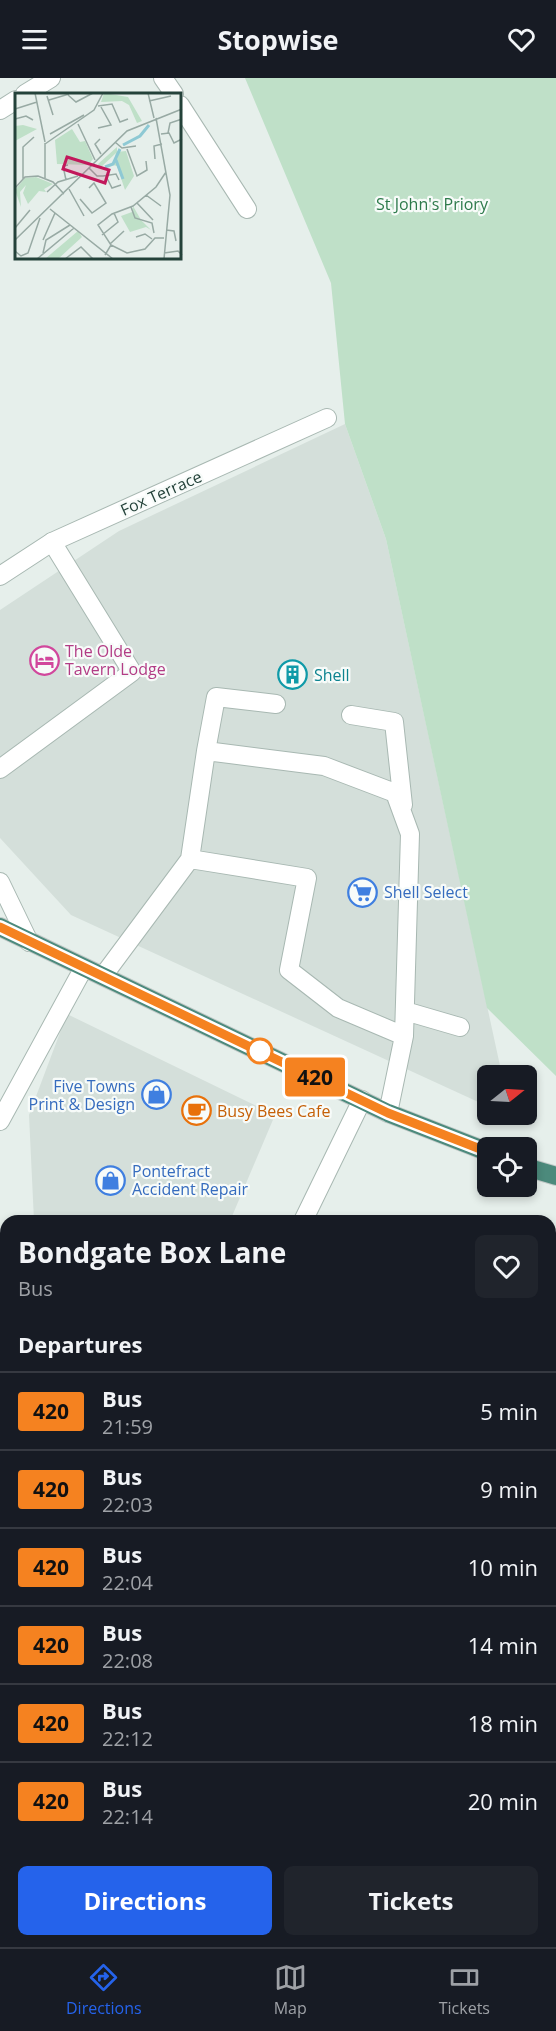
<!DOCTYPE html>
<html lang="en">
<head>
<meta charset="utf-8">
<style>
  :root { --surface:#171b24; --page:#20242c; --text:#f1f3f6; --muted:#9ea1a6; --line:#363941; --accent:#2563eb }
  body { margin:0; font-family:"Open Sans",sans-serif; background:var(--page); color:var(--text); height:100vh; display:flex; flex-direction:column; font-size:22px; white-space:nowrap }
  * { box-sizing:border-box; margin:0 }
  p { font-size:20px; color:var(--muted) }
  .icon { flex:none; width:33px; height:33px; fill:none; stroke:currentColor; stroke-width:2; stroke-linecap:round; stroke-linejoin:round }
  .map { position:relative; flex:1; overflow:hidden }
  .panel { position:absolute; left:0px; top:1137px; width:556px; height:732px; display:flex; flex-direction:column; background:var(--surface); border-radius:18px 18px 0 0; box-shadow:0 3px 9px #0003 }
  .panel>* { flex:none }
  .badge { padding:0 12px; border-radius:4px; font-size:21px; line-height:39px }
  .needle { width:39px; rotate:72deg }
  .tools { position:absolute; left:477px; top:987px; display:grid; gap:12px }
  .tools a { display:grid; place-items:center; width:60px; height:60px; border-radius:9px; background:var(--surface); box-shadow:0 3px 9px #0003; font-size:30px }
  .map>.badge { position:absolute; translate:-50% -50%; box-shadow:0 0 0 3px #fff }
  h2 { padding:0 18px; font-size:22px; line-height:54px }
  .round { display:grid; place-items:center; flex:none; width:63px; height:63px; border-radius:9px; background:var(--page) }
  .summary { display:flex; align-items:center; justify-content:space-between; height:102px; padding:0 18px }
  h1 { font-size:28px; font-weight:700; line-height:45px }
  .primary-button { display:flex; gap:12px; margin-top:auto; padding:12px 18px }
  .primary-button a { flex:1; height:69px; border-radius:9px; background:var(--accent); color:#fff; font-size:24px; font-weight:700; line-height:69px; text-align:center }
  .primary-button a+a { background:var(--page); color:var(--text) }
  ul { padding:0; list-style:none }
  li { display:flex; align-items:center; gap:18px; height:78px; padding:0 18px; border-top:2px solid var(--line) }
  li div { flex:1 }
  li b { display:block; font-size:22px }
  li em { font-style:normal }
  li .badge { min-width:66px; font-weight:700; text-align:center }
  header { display:flex; justify-content:space-between; align-items:center; height:78px; padding:0 18px; background:var(--surface); font-size:27px; font-weight:700 }
  .tabs { display:flex; justify-content:space-around; align-items:center; height:84px; border-top:2px solid var(--line); background:var(--surface); font-size:16px; color:var(--muted) }
  .tabs a { display:grid; justify-items:center; gap:3px }
  .tabs .active { color:var(--accent) }
  .map>svg:first-child { display:block }
</style>
</head>
<body>
<header><svg class="icon" aria-label="menu" viewBox="0 0 24 24"><path d="M4 6h16M4 12h16M4 18h16"/></svg>Stopwise<svg class="icon" aria-label="heart" viewBox="0 0 24 24"><path d="M12 20l-8-8c-3-5 5-10 8-4 3-6 11-1 8 4z"/></svg></header>
<div class="map">
<svg width="556" height="1869" viewBox="0 0 556 1869">
  <rect width="100%" height="100%" fill="#e6efeb"/>
  <!-- built -->
  <path fill="#d4dfda" d="M 345,346 L 386,461 L 502,997 L 488,998 L 487,1028 L 71,837 L 0,760 L 0,532 L 119,453 Z
    M 67,936 L 275,1037 L 230,1143 L 34,1143 L 29,1037 Z
    M 551,1164 L 556,1167 L 556,1235 L 551,1246 Z
    M 0,1423 L 6,1426 L 6,1863 L 550,1863 L 551,1712 L 556,1721 L 556,1869 L 0,1869 Z"/>
  <!-- green -->
  <path fill="#bfe0c8" d="M 245,0 L 556,0 L 556,998 L 487,930 L 386,461 L 345,346 L 331,205 Z"/>
  <g fill="none" stroke-linecap="round" stroke-linejoin="round">
    <!-- stream -->
    <path stroke="#8ec9d4" stroke-width="15" d="M 0,1434 L 6,1438
      M 550,1559 L 556,1558"/>
    <defs>
      <path id="service" d="M 163,0 L 174,16
        M 25,16 L 51,0
        M 180,27 L 247,131
        M 0,32 L 16,22
        M 351,637 L 394,644 L 403,727
        M 206,673 L 216,619 L 276,626
        M 0,691 L 132,594 L 52,464
        M 190,781 L 206,673 L 324,688 L 395,715 L 410,756 L 404,958
        M 103,898 L 190,781 L 307,800 L 289,892 L 338,930 L 404,958 L 388,1035
        M 405,933 L 460,949
        M 0,1043 L 83,891
        M 550,1525 L 556,1528
        M 293,1863 L 296,1869
        M 368,1863 L 370,1869
        M 53,1869 L 60,1863"/>
      <path id="minor" d="M 0,498 L 52,464 L 327,340
        M 303,1143 L 362,1022
        M 550,1470 L 556,1461
        M 231,1869 L 237,1863"/>
      <path id="tertiary" d="M 0,804 L 29,864"/>
      <path id="trunk" d="M 0,849 L 388,1035 L 488,1074
        M 526,1089 L 556,1098"/>
    </defs>
    <!-- service casing -->
    <use href="#service" stroke="#a8b8b2" stroke-width="20"/>
    <!-- minor casing -->
    <use href="#minor" stroke="#a8b8b2" stroke-width="20"/>
    <!-- tertiary casing -->
    <use href="#tertiary" stroke="#a8b8b2" stroke-width="20"/>
    <!-- trunk casing -->
    <use href="#trunk" stroke="#c2cac8" stroke-width="20"/>
    <!-- path -->
    <path stroke="#86b3a5" stroke-width="4" stroke-dasharray="3 4.5" stroke-linecap="butt" d="M 550,1661 L 556,1669"/>
    <!-- service -->
    <use href="#service" stroke="#fff" stroke-width="18"/>
    <!-- minor -->
    <use href="#minor" stroke="#fff" stroke-width="18"/>
    <!-- tertiary -->
    <use href="#tertiary" stroke="#fff" stroke-width="18"/>
    <!-- trunk -->
    <use href="#trunk" stroke="#4c8a7c" stroke-width="18"/>
  </g>
  <g fill="none" stroke-linecap="round" stroke-linejoin="round">
    <defs>
      <path id="line" d="M 0,849 L 388,1035 L 488,1074"/>
    </defs>
    <!-- line casing -->
    <use href="#line" stroke="#fff" stroke-width="14"/>
    <!-- line -->
    <use href="#line" stroke="#f58220" stroke-width="9"/>
  </g>
  <!-- icons -->
  <defs>
    <symbol id="hotel-ring" viewBox="-11 -11 22 22"><circle r="9.5" fill="#f7fbf9" stroke="#d1479c" stroke-width="1.5"/><path d="M-6-4.5h1.5V1H6V5H4.5V3h-9V5H-6ZM-4 0a1.8 1.8 0 1 1 3.6 0ZM.5 0V-2.5h3Q6-2.5 6 0Z" fill="#d1479c"/></symbol>
    <symbol id="building-ring" viewBox="-11 -11 22 22"><circle r="9.5" fill="#f7fbf9" stroke="#0f9aa8" stroke-width="1.5"/><path d="M-4-6H4V6H1V3H-1V6H-4ZM-2.5-4.3h1.7v1.8h-1.7ZM.8-4.3h1.7v1.8H.8ZM-2.5-1h1.7V.8h-1.7ZM.8-1h1.7V.8H.8Z" fill="#0f9aa8"/></symbol>
    <symbol id="supermarket-ring" viewBox="-11 -11 22 22"><circle r="9.5" fill="#f7fbf9" stroke="#3f7fe0" stroke-width="1.5"/><path d="M-6-5.5h2.5l.6 2H6L4.5 2H-2.5L-4.4-4H-6ZM-1.5 3.2a1.3 1.3 0 1 0 .1 0ZM3 3.2a1.3 1.3 0 1 0 .1 0Z" fill="#3f7fe0"/></symbol>
    <symbol id="shop-ring" viewBox="-11 -11 22 22"><circle r="9.5" fill="#f7fbf9" stroke="#3f7fe0" stroke-width="1.5"/><path d="M-5-2.5h2.3a2.7 3.5 0 0 1 5.4 0H5L5.5 6h-11ZM-1.5-2.5h3a1.5 2.3 0 0 0-3 0Z" fill="#3f7fe0"/></symbol>
    <symbol id="cafe-ring" viewBox="-11 -11 22 22"><circle r="9.5" fill="#f7fbf9" stroke="#e8710a" stroke-width="1.5"/><path d="M-5.5-4.5H6V0H3Q3 3.5 0 3.5H-2.5Q-5.5 3.5-5.5 0ZM3-3.2v2h1.7v-2ZM-6 4.5H4V6H-6Z" fill="#e8710a"/></symbol>
  </defs>
  <g fill-rule="evenodd">
    <use href="#hotel-ring" x="28" y="566" width="33" height="33"/>
    <use href="#building-ring" x="276" y="580" width="33" height="33"/>
    <use href="#supermarket-ring" x="346" y="798" width="33" height="33"/>
    <use href="#shop-ring" x="140" y="1000" width="33" height="33"/>
    <use href="#cafe-ring" x="180" y="1016" width="33" height="33"/>
    <use href="#shop-ring" x="94" y="1086" width="33" height="33"/>
  </g>
  <!-- markers -->
  <circle fill="#fff" stroke="#f58220" stroke-width="3" cx="260" cy="973" r="12"/>
  <g text-anchor="middle" stroke-width="4.5" stroke-linejoin="round" paint-order="stroke">
    <!-- park labels -->
    <g font-size="16" fill="#2d7a4b" stroke="#f7fbf9">
      <text x="432" y="132">St John's Priory</text>
    </g>
    <!-- street labels -->
    <g font-size="16" fill="#24423a" stroke="#f7fbf9">
      <text transform="translate(161 415) rotate(-24)" y="6">Fox Terrace</text>
    </g>
    <!-- hotel labels -->
    <g font-size="16" fill="#b23c85" stroke="#f7fbf9" text-anchor="start">
      <text x="65" y="579">The Olde<tspan x="65" dy="18">Tavern Lodge</tspan></text>
    </g>
    <!-- culture labels -->
    <g font-size="16" fill="#0d838f" stroke="#f7fbf9" text-anchor="start">
      <text x="314" y="603">Shell</text>
    </g>
    <!-- shop labels -->
    <g font-size="16" fill="#366cbe" stroke="#f7fbf9" text-anchor="start">
      <text x="384" y="820">Shell Select</text>
      <text x="135" y="1014" text-anchor="end">Five Towns<tspan x="135" dy="18">Print &amp; Design</tspan></text>
      <text x="132" y="1099">Pontefract<tspan x="132" dy="18">Accident Repair</tspan></text>
    </g>
    <!-- food labels -->
    <g font-size="16" fill="#c56008" stroke="#f7fbf9" text-anchor="start">
      <text x="217" y="1039">Busy Bees Cafe</text>
    </g>
  </g>
  <!-- overview -->
  <g transform="translate(15 15)">
    <rect width="166" height="166" fill="#e6efeb"/>
    <path d="M 89,0 L 113,4 L 127,28 L 122,30 L 114,12 L 107,8 L 86,9 ZM 8,32 L 22,36 L 0,48 L 0,33 ZM 57,36 L 65,49 L 70,48 L 78,66 L 73,72 L 42,71 L 40,47 ZM 102,54 L 102,59 L 111,58 L 119,83 L 110,97 L 102,73 L 98,72 L 101,60 L 85,75 L 83,71 ZM 21,84 L 38,91 L 29,96 L 31,99 L 24,98 L 13,111 L 8,100 L 11,92 L 5,99 L 6,114 L 0,97 L 10,85 ZM 118,113 L 126,127 L 136,137 L 131,134 L 115,139 L 106,123 L 117,119 ZM 63,138 L 67,144 L 43,166 L 30,166 Z" fill="#bfe0c8"/>
    <path fill="none" stroke="#8ec9d4" stroke-width="3" d="M 108,52 L 125,43 L 134,32M 101,67 L 108,86M 90,74 L 98,71 L 105,56"/>
    <path fill="none" stroke="#98aaa4" stroke-width="1.5" d="M 20,0 L 30,49M 133,0 L 139,25M 53,2 L 61,9 L 78,0M 32,3 L 38,22M 34,7 L 54,1M 134,8 L 156,3M 83,13 L 97,11 L 105,29 L 113,26M 0,16 L 22,9M 141,25 L 155,102 L 149,166M 0,26 L 11,23 L 18,27M 63,31 L 80,67M 83,35 L 96,32 L 86,14M 153,40 L 155,30 L 167,26M 35,41 L 69,22M 146,41 L 154,40 L 159,50 L 167,46M 85,46 L 80,51 L 86,61M 100,49 L 107,55 L 121,53M 30,50 L 30,85M 30,51 L 79,17 L 88,0M 112,56 L 122,83 L 132,77 L 131,68M 140,66 L 139,53 L 147,51M 74,75 L 82,83 L 89,83M 88,83 L 101,81 L 104,87M 91,83 L 97,95 L 106,92M 8,86 L 8,54 L 19,44M 51,87 L 48,73 L 53,72M 0,95 L 10,84 L 23,83 L 38,89 L 49,101M 54,96 L 69,123M 32,99 L 43,89 L 63,83M 131,102 L 146,113M 65,106 L 77,120 L 91,110 L 79,90 L 74,95M 122,110 L 138,127M 116,114 L 120,125 L 137,130 L 139,140M 35,116 L 98,166M 0,135 L 15,117M 151,137 L 159,138 L 161,148M 87,142 L 103,129 L 99,120M 121,144 L 130,141 L 137,146M 0,147 L 112,38 L 167,16M 28,147 L 40,120M 95,151 L 109,138M 96,152 L 112,160 L 130,156 L 140,145 L 149,145M 0,158 L 6,163 L 13,160 L 25,125M 28,160 L 31,147 L 55,132M 149,160 L 163,158 L 167,162M 90,162 L 96,152 L 83,132 L 97,121 L 118,113 L 141,94 L 151,79M 22,166 L 59,135M 50,166 L 66,154 L 78,166"/>
    <path fill="#c2185b" fill-opacity="0.15" stroke="#c2185b" stroke-width="3" d="M 52,64 L 94,77 L 90,90 L 48,76 Z"/>
    <rect width="166" height="166" fill="none" stroke="#24423a" stroke-width="3"/>
  </g>
</svg>
<div class="tools">
<a><svg class="needle" viewBox="-14 -14 28 28"><path d="M0-13l5 13h-10z" fill="#e53935"/><path d="M0 13l5-13h-10z" fill="#9ea1a6"/></svg></a>
<a><svg class="icon" aria-label="locate" viewBox="0 0 24 24"><circle cx="12" cy="12" r="6"/><path d="M12 2v4M12 18v4M2 12h4M18 12h4"/></svg></a>
</div>
<b class="badge" style="left:315px;top:999px;background:#f58220;color:#111">420</b>
<section class="panel">
<div class="summary"><div><h1>Bondgate Box Lane</h1><p>Bus</p></div><a class="round"><svg class="icon" aria-label="heart" viewBox="0 0 24 24"><path d="M12 20l-8-8c-3-5 5-10 8-4 3-6 11-1 8 4z"/></svg></a></div>
<h2>Departures</h2>
<ul>
<li><span class="badge" style="background:#f58220;color:#111">420</span><div><b>Bus</b><p>21:59</p></div><em>5 min</em></li>
<li><span class="badge" style="background:#f58220;color:#111">420</span><div><b>Bus</b><p>22:03</p></div><em>9 min</em></li>
<li><span class="badge" style="background:#f58220;color:#111">420</span><div><b>Bus</b><p>22:04</p></div><em>10 min</em></li>
<li><span class="badge" style="background:#f58220;color:#111">420</span><div><b>Bus</b><p>22:08</p></div><em>14 min</em></li>
<li><span class="badge" style="background:#f58220;color:#111">420</span><div><b>Bus</b><p>22:12</p></div><em>18 min</em></li>
<li><span class="badge" style="background:#f58220;color:#111">420</span><div><b>Bus</b><p>22:14</p></div><em>20 min</em></li>
</ul>
<div class="primary-button"><a>Directions</a><a>Tickets</a></div>
</section>
</div>
<nav class="tabs">
<a class="active"><svg class="icon" aria-label="directions" viewBox="0 0 24 24"><path d="M12 3l9 9-9 9-9-9zM9 14v-3h6M13 9l2 2-2 2"/></svg>Directions</a>
<a><svg class="icon" aria-label="map" viewBox="0 0 24 24"><path d="M3 6l6-2 6 2 6-2v14l-6 2-6-2-6 2zM9 4v14M15 6v14"/></svg>Map</a>
<a><svg class="icon" aria-label="tickets" viewBox="0 0 24 24"><path d="M3 7h18v10H3zM15 7v10"/></svg>Tickets</a>
</nav>
</body>
</html>
